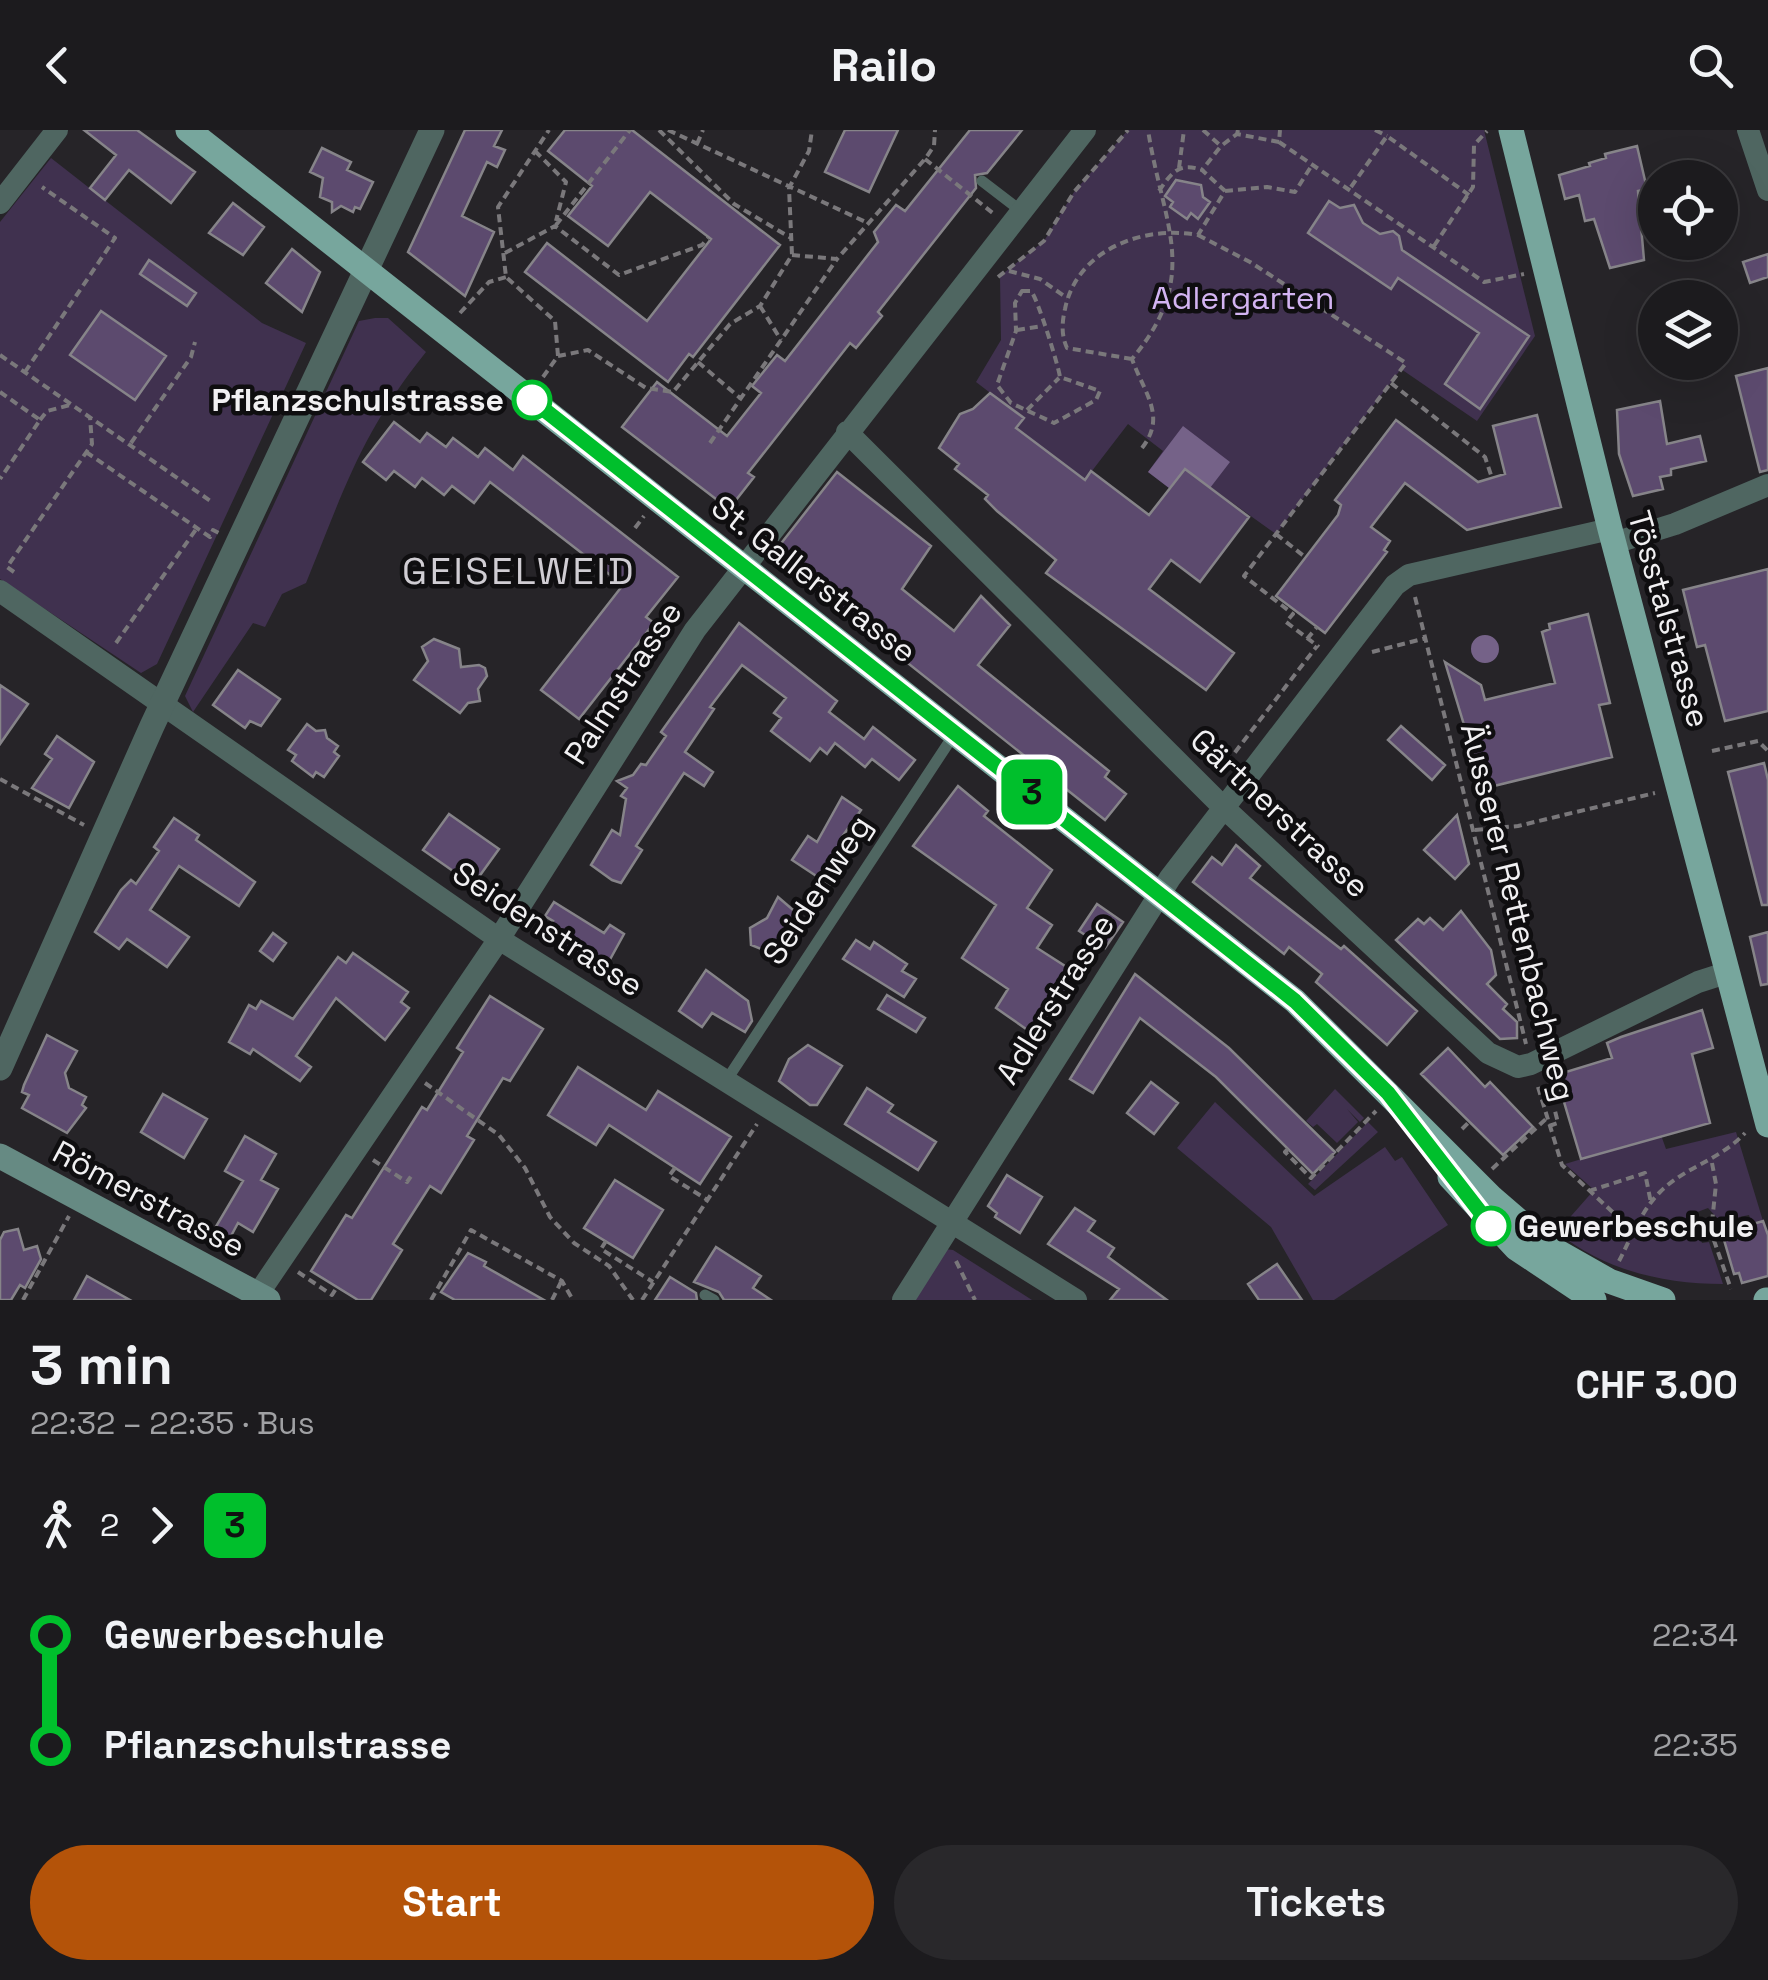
<!DOCTYPE html>
<html lang="en">
<head>
<meta charset="utf-8">
<style>
  :root { --surface:#1c1b1e; --page:#29282b; --text:#f1f3f6; --muted:#a0a1a4; --line:#3a393c; --accent:#b45309 }
  body { margin:0; font-family:"Space Grotesk",sans-serif; background:var(--page); color:var(--text); height:100vh; display:flex; flex-direction:column; font-size:38px; white-space:nowrap }
  * { box-sizing:border-box; margin:0 }
  p { font-size:32px; color:var(--muted) }
  .icon { flex:none; width:55px; height:55px; fill:none; stroke:currentColor; stroke-width:2; stroke-linecap:round; stroke-linejoin:round }
  .map { position:relative; height:1170px; overflow:hidden }
  .side { display:flex; flex-direction:column; background:var(--surface); flex:1 }
  .side>* { flex:none }
  .badge { padding:0 20px; border-radius:15px; font-size:35px; line-height:65px }
  .tools { position:absolute; left:1638px; top:30px; display:grid; gap:20px }
  .tools a { display:grid; place-items:center; width:100px; height:100px; border-radius:50%; background:var(--surface); box-shadow:0 10px 40px #0002,0 0 0 2px var(--line); font-size:50px }
  .map>.badge { position:absolute; translate:-50% -50%; box-shadow:0 0 0 5px #fff }
  .legs { display:flex; align-items:center; gap:15px; height:110px; padding:0 30px; font-size:32px }
  .legs p { margin-inline-start:auto }
  .overview { display:flex; align-items:center; justify-content:space-between; height:170px; padding:0 30px }
  h1 { font-size:55px; font-weight:800; line-height:75px }
  .primary-button { display:flex; gap:20px; margin-top:auto; padding:20px 30px }
  .primary-button a { flex:1; height:115px; border-radius:60px; background:var(--accent); color:#fff; font-size:40px; font-weight:800; line-height:115px; text-align:center }
  .primary-button a+a { background:var(--page); color:var(--text) }
  ul { padding:0 30px; list-style:none }
  li { display:flex; align-items:center; gap:35px; height:110px; font-size:38px }
  li i { display:grid; place-items:center; width:15px; height:100%; margin:0 12px; background:currentColor }
  li i::after { content:''; width:25px; height:25px; margin:-12px; border:8px solid; border-radius:50%; background:var(--surface) }
  li p { margin-inline-start:auto }
  li:first-child i { background:linear-gradient(#0000 50%,currentColor 0) }
  li:last-child i { background:linear-gradient(currentColor 50%,#0000 0) }
  header { display:flex; justify-content:space-between; align-items:center; height:130px; padding:0 30px; background:var(--surface); font-size:45px; font-weight:800 }
  .map>svg:first-child { display:block }
</style>
</head>
<body>
<header><svg class="icon" aria-label="back" viewBox="0 0 24 24"><path d="M15 5l-7 7 7 7"/></svg>Railo<svg class="icon" aria-label="search" viewBox="0 0 24 24"><circle cx="10" cy="10" r="6"/><path d="M15 15l6 6"/></svg></header>
<div class="map">
<svg width="1768" height="1170" viewBox="0 0 1768 1170">
  <rect width="100%" height="100%" fill="#262428"/>
  <!-- green -->
  <path fill="#40314f" d="M 1128,0 L 1484,0 L 1535,206 L 1477,291 L 1401,239 L 1276,404 L 1185,339 L 1169,358 L 1148,342 L 1163,321 L 1128,294 L 1085,350 L 1016,298 L 1023,288 L 976,252 L 1001,210 L 1000,146 L 1044,111 L 1074,62 Z
    M 51,28 L 262,193 L 306,213 L 157,534 L 141,543 L 0,449 L 0,92 Z
    M 375,188 L 388,188 L 426,222 C 361,303 344,360 306,453 L 282,464 L 265,497 L 253,493 L 193,582 L 185,566 L 359,191 Z
    M 1335,959 L 1364,988 L 1360,992 L 1347,979 L 1358,992 L 1337,1013 L 1317,994 L 1313,997 L 1306,991 Z
    M 1215,972 L 1314,1066 L 1385,1017 L 1395,1031 L 1402,1027 L 1448,1095 L 1334,1170 L 1313,1170 L 1271,1097 L 1177,1018 Z
    M 1368,992 L 1378,1002 L 1315,1060 L 1308,1054 Z
    M 1736,1002 L 1763,1091 L 1752,1094 L 1749,1085 L 1720,1091 L 1708,1078 L 1692,1084 L 1702,1113 L 1709,1112 L 1723,1154 C 1663,1154 1604,1140 1557,1102 L 1594,1060 L 1565,1034 L 1661,1005 L 1666,1019 Z
    M 945,1119 L 953,1120 L 1032,1170 L 911,1170 Z"/>
  <!-- water -->
  <path fill="#756288" d="M 1183,296 L 1230,332 L 1210,358 L 1185,339 L 1169,358 L 1148,342 Z
    M1471 519a14 14 0 1 1 28 0a14 14 0 1 1-28 0Z"/>
  <!-- building -->
  <path fill="#5c4a6e" stroke="#868489" stroke-width="2.5" d="M 84,0 L 137,0 L 195,42 L 171,73 L 129,40 L 105,70 L 90,58 L 116,25 Z
    M 465,0 L 502,0 L 494,16 L 505,20 L 497,37 L 487,32 L 462,86 L 494,102 L 465,166 L 408,122 Z
    M 565,0 L 632,0 L 780,115 L 693,227 L 689,224 L 668,252 L 525,142 L 547,113 L 647,191 L 711,109 L 650,62 L 608,116 L 568,86 L 592,56 L 548,21 Z
    M 845,0 L 898,0 L 869,62 L 825,42 Z
    M 970,0 L 1022,0 L 987,43 L 975,45 L 976,58 L 878,182 L 882,186 L 856,218 L 850,213 L 748,343 L 754,347 L 729,379 L 622,297 L 657,252 L 727,306 L 761,263 L 752,256 L 777,225 L 785,231 L 878,112 L 874,102 L 896,75 L 905,81 Z
    M 1637,16 L 1647,59 L 1638,61 L 1644,130 L 1610,138 L 1594,89 L 1585,91 L 1579,65 L 1565,69 L 1559,45 L 1590,36 L 1589,33 L 1606,28 L 1605,24 Z
    M 322,18 L 351,32 L 347,40 L 373,52 L 360,79 L 355,77 L 353,82 L 341,76 L 332,82 L 332,72 L 320,67 L 323,48 L 310,42 Z
    M 1176,50 L 1201,55 L 1203,67 L 1210,72 L 1198,89 L 1191,83 L 1187,89 L 1170,77 L 1173,72 L 1165,66 Z
    M 1329,71 L 1340,78 L 1354,75 L 1363,93 L 1380,104 L 1393,101 L 1399,106 L 1402,120 L 1529,206 L 1480,279 L 1445,254 L 1479,203 L 1398,148 L 1391,159 L 1308,103 Z
    M 233,73 L 264,97 L 243,125 L 209,103 Z
    M 292,119 L 320,142 L 302,182 L 266,153 Z
    M 1768,124 L 1768,147 L 1750,153 L 1743,132 Z
    M 149,130 L 196,163 L 187,176 L 140,144 Z
    M 101,181 L 166,226 L 135,270 L 70,225 Z
    M 1768,238 L 1768,340 L 1760,342 L 1736,246 Z
    M 990,263 L 1024,288 L 1016,298 L 1085,350 L 1091,341 L 1149,385 L 1185,339 L 1249,387 L 1200,452 L 1171,430 L 1149,459 L 1234,523 L 1206,560 L 1046,443 L 1056,430 L 997,381 L 985,369 L 988,365 L 955,339 L 959,334 L 939,318 L 960,284 L 973,279 Z
    M 1660,271 L 1667,314 L 1700,306 L 1706,331 L 1671,339 L 1671,345 L 1660,347 L 1663,359 L 1633,366 L 1619,324 L 1617,280 Z
    M 1537,285 L 1561,377 L 1467,400 L 1405,353 L 1371,397 L 1390,411 L 1384,420 L 1387,422 L 1325,503 L 1276,466 L 1338,385 L 1341,375 L 1335,370 L 1396,290 L 1478,352 L 1505,344 L 1493,296 Z
    M 394,292 L 420,312 L 427,303 L 446,317 L 453,308 L 478,327 L 485,318 L 513,340 L 523,326 L 678,447 L 646,487 L 654,493 L 579,589 L 541,560 L 623,455 L 490,352 L 474,373 L 452,356 L 444,365 L 422,348 L 415,357 L 394,341 L 386,350 L 363,332 Z
    M 837,342 L 931,416 L 902,459 L 954,501 L 981,466 L 1010,495 L 978,535 L 1109,641 L 1105,647 L 1126,664 L 1105,690 L 772,425 Z
    M 1768,439 L 1768,581 L 1725,591 L 1705,515 L 1697,517 L 1683,460 Z
    M 1588,484 L 1610,573 L 1599,575 L 1612,627 L 1494,656 L 1492,650 L 1487,651 L 1482,629 L 1475,631 L 1445,532 L 1481,555 L 1485,570 L 1555,553 L 1542,502 L 1550,499 L 1549,494 Z
    M 739,493 L 837,571 L 829,582 L 864,609 L 873,597 L 915,630 L 899,650 L 872,629 L 865,637 L 835,613 L 827,624 L 820,618 L 810,631 L 771,601 L 781,588 L 774,583 L 786,568 L 742,535 L 710,577 L 714,579 L 685,622 L 713,642 L 704,656 L 684,643 L 636,716 L 642,720 L 621,753 L 612,750 L 591,735 L 612,700 L 620,705 L 626,669 L 621,666 L 627,658 L 617,651 L 633,645 L 641,634 L 646,635 L 666,606 L 661,602 Z
    M 434,509 L 459,519 L 461,537 L 479,535 L 485,538 L 487,546 L 478,559 L 480,571 L 468,573 L 460,583 L 414,550 L 428,531 L 422,517 Z
    M 238,540 L 280,569 L 261,596 L 250,591 L 245,598 L 213,575 Z
    M 0,555 L 28,574 L 0,614 Z
    M 307,594 L 316,601 L 325,600 L 327,608 L 338,616 L 334,622 L 339,626 L 324,647 L 316,642 L 313,647 L 292,631 L 296,625 L 288,620 Z
    M 1401,596 L 1445,635 L 1432,650 L 1388,610 Z
    M 57,606 L 94,632 L 69,678 L 32,658 L 52,629 L 45,624 Z
    M 1764,633 L 1768,650 L 1768,775 L 1762,775 L 1728,642 Z
    M 958,656 L 988,681 L 984,686 L 1052,740 L 1027,778 L 1052,795 L 1037,818 L 1079,845 L 1039,908 L 996,878 L 1008,859 L 962,828 L 996,775 L 913,716 Z
    M 842,667 L 861,680 L 842,707 L 856,716 L 830,755 L 792,730 L 808,706 L 817,712 Z
    M 449,684 L 499,719 L 473,755 L 423,720 Z
    M 1457,685 L 1469,734 L 1455,749 L 1424,720 Z
    M 174,688 L 199,705 L 196,710 L 255,752 L 239,776 L 179,736 L 150,780 L 189,807 L 167,837 L 127,809 L 119,819 L 95,802 L 121,760 L 131,750 L 136,754 L 159,721 L 154,717 Z
    M 1236,715 L 1260,736 L 1250,748 L 1341,819 L 1344,816 L 1417,881 L 1387,915 L 1316,852 L 1322,844 L 1289,817 L 1284,824 L 1193,752 L 1212,727 L 1222,735 Z
    M 778,767 L 799,785 L 774,824 L 751,815 L 750,798 L 767,788 Z
    M 554,772 L 604,803 L 610,795 L 624,804 L 602,844 L 543,807 L 553,791 L 545,786 Z
    M 1097,774 L 1123,792 L 1105,818 L 1079,801 Z
    M 1461,781 L 1491,820 L 1496,845 L 1487,854 L 1507,874 L 1503,879 L 1517,892 L 1517,908 L 1500,909 L 1396,810 L 1418,789 L 1424,794 L 1430,788 L 1443,800 Z
    M 1768,802 L 1768,854 L 1761,855 L 1750,807 Z
    M 273,803 L 286,813 L 273,831 L 260,821 Z
    M 856,810 L 870,819 L 874,812 L 907,834 L 902,841 L 916,849 L 904,867 L 843,829 Z
    M 353,823 L 408,862 L 401,872 L 409,878 L 385,910 L 336,868 L 296,926 L 311,937 L 300,951 L 253,919 L 250,924 L 229,912 L 249,875 L 256,879 L 261,871 L 293,889 L 338,827 L 346,833 Z
    M 706,840 L 748,871 L 752,891 L 745,902 L 712,883 L 702,897 L 679,881 Z
    M 1135,844 L 1229,918 L 1335,1022 L 1313,1044 L 1216,947 L 1140,888 L 1093,963 L 1070,949 Z
    M 887,865 L 925,888 L 916,902 L 878,879 Z
    M 490,866 L 543,899 L 510,951 L 503,948 L 467,1006 L 474,1010 L 441,1063 L 430,1056 L 393,1114 L 402,1120 L 371,1170 L 358,1170 L 311,1141 L 346,1085 L 352,1088 L 422,977 L 427,980 L 463,922 L 457,918 Z
    M 1702,880 L 1713,918 L 1692,924 L 1710,993 L 1581,1029 L 1556,945 L 1612,928 L 1607,913 L 1621,907 Z
    M 47,905 L 77,921 L 65,943 L 69,958 L 86,967 L 82,975 L 86,978 L 67,1003 L 22,978 L 29,965 L 22,962 L 24,955 Z
    M 808,915 L 842,936 L 817,975 L 810,975 L 779,951 L 789,929 Z
    M 1448,918 L 1485,957 L 1490,952 L 1533,997 L 1503,1025 L 1421,944 Z
    M 578,937 L 646,980 L 658,961 L 731,1007 L 700,1054 L 609,995 L 596,1015 L 548,985 Z
    M 1151,952 L 1178,973 L 1154,1004 L 1127,983 Z
    M 867,958 L 893,975 L 888,982 L 936,1012 L 918,1040 L 845,994 Z
    M 163,964 L 207,989 L 184,1028 L 141,1002 Z
    M 245,1006 L 276,1024 L 261,1050 L 278,1059 L 253,1102 L 238,1093 L 224,1119 L 208,1110 L 243,1051 L 225,1041 Z
    M 1007,1045 L 1042,1067 L 1020,1103 L 995,1087 L 997,1083 L 988,1076 Z
    M 615,1050 L 663,1080 L 633,1128 L 584,1098 Z
    M 1075,1078 L 1095,1091 L 1088,1101 L 1114,1118 L 1108,1127 L 1167,1170 L 1110,1170 L 1119,1159 L 1048,1114 Z
    M 1763,1091 L 1768,1105 L 1768,1146 L 1742,1153 L 1739,1143 L 1734,1144 L 1722,1103 Z
    M 18,1099 L 24,1120 L 37,1116 L 41,1129 L 25,1158 L 20,1155 L 11,1170 L 0,1170 L 0,1110 L 4,1102 Z
    M 716,1117 L 761,1146 L 753,1158 L 771,1170 L 724,1170 L 719,1162 L 694,1152 Z
    M 468,1123 L 486,1132 L 484,1136 L 544,1170 L 455,1170 L 441,1162 Z
    M 1277,1134 L 1302,1170 L 1259,1170 L 1248,1154 Z
    M 87,1146 L 130,1170 L 74,1170 Z
    M 670,1147 L 696,1163 L 697,1170 L 655,1170 Z"/>
  <g fill="none" stroke-linecap="round" stroke-linejoin="round">
    <!-- path -->
    <path stroke="#7a787b" stroke-width="4" stroke-dasharray="8 5" stroke-linecap="butt" d="M 659,0 L 734,74 L 791,108
      M 668,0 L 868,93
      M 1203,0 L 1221,16
      M 1238,0 L 1237,4 L 1279,12 L 1280,0
      M 1375,0 L 1387,6
      M 1279,12 L 1484,152 L 1524,144
      M 697,14 L 703,0
      M 535,21 L 566,52 L 556,91
      M 925,29 L 994,84
      M 1179,38 L 1184,0
      M 1351,57 L 1387,6 L 1469,65
      M 1159,61 C 1172,42 1179,32 1202,40
      M 1225,61 L 1267,57 L 1295,62 L 1312,35
      M 556,95 L 630,0
      M 1198,105 L 1250,132 L 1406,233 L 1244,446 L 1293,484 L 1286,492 L 1319,517
      M 1434,116 L 1473,57 L 1474,15 L 1487,1
      M 505,123 L 555,96 L 619,145 L 702,115 L 708,108
      M 792,125 L 837,129 L 925,29 L 934,16 L 935,0
      M 1009,141 L 1040,149 L 1067,168
      M 998,147 L 1044,111 L 1074,62 L 1128,0
      M 1022,161 L 1031,161 C 1037,167 1058,234 1060,247 L 1100,261 L 1096,270 L 1054,293 L 1011,273 L 997,255 L 1016,201 L 1015,173 Z
      M 760,176 L 781,210
      M 460,183 L 489,152 L 506,147
      M 1017,200 L 1042,196
      M 0,225 L 212,372
      M 558,226 L 588,220 L 646,258 L 673,262 L 730,194 L 760,176 L 792,125 L 789,58 L 809,21 L 812,0
      M 1132,229 L 1067,218 C 1061,205 1062,192 1065,179 C 1077,119 1144,95 1198,105 L 1225,61 L 1202,40 L 1221,16 L 1237,4
      M 698,232 L 740,268
      M 25,242 L 115,108 L 42,57
      M 543,247 L 558,226 L 555,191 L 506,147 L 498,77 L 549,0
      M 1391,253 L 1485,327 L 1492,348
      M 0,262 L 40,290 L 0,349
      M 1027,280 L 1059,248
      M 40,290 L 47,281 L 70,275
      M 131,313 L 191,227 L 195,212
      M 710,313 L 837,129
      M 1142,318 C 1167,286 1144,263 1132,229 C 1202,145 1163,96 1148,0
      M 86,322 L 210,407 L 213,400 L 219,403
      M 635,398 L 644,386
      M 1276,404 L 1305,427
      M 14,442 L 7,437 L 92,314 L 90,287
      M 1415,467 L 1526,914
      M 1307,509 L 1317,497
      M 116,513 L 197,398
      M 1372,522 L 1426,508
      M 1712,621 L 1758,611 L 1768,621
      M 1219,643 L 1317,516
      M 0,649 L 84,695
      M 1475,700 L 1518,696 L 1655,663
      M 1350,767 L 1361,752
      M 425,953 L 499,1005 L 525,1038 L 550,1087 L 574,1113 L 609,1136 L 633,1170
      M 1538,957 L 1562,1035 L 1634,1102
      M 1549,996 L 1558,993 L 1555,981
      M 1462,999 L 1470,991
      M 1288,1019 L 1285,1022 L 1311,1048 L 1376,981
      M 373,1030 L 407,1052 L 412,1045
      M 1712,1033 L 1716,1054 L 1711,1102 L 1731,1159
      M 675,1038 L 669,1046 L 706,1069
      M 1492,1039 L 1547,988
      M 1589,1061 L 1645,1043 L 1651,1073
      M 606,1111 L 601,1119 L 653,1152
      M 956,1131 L 975,1170
      M 1619,1131 C 1631,1108 1641,1081 1660,1062 C 1685,1037 1720,1030 1745,1003
      M 298,1142 L 332,1165 L 337,1157
      M 23,1170 L 69,1086
      M 431,1170 L 471,1100 L 562,1151 L 573,1170
      M 552,1170 L 561,1152
      M 642,1170 L 757,994"/>
    <!-- service -->
    <path stroke="#4f6661" stroke-width="11" d="M 982,51 L 1021,81
      M 726,951 L 955,603
      M 705,1165 L 714,1170"/>
    <!-- minor -->
    <path stroke="#4f6661" stroke-width="22" d="M 1748,0 L 1768,60
      M 0,73 L 57,0
      M 847,302 L 1223,677 L 1488,923 L 1518,937 L 1531,934 L 1698,852 L 1726,843
      M 1614,413 L 1675,394 L 1768,355
      M 0,461 L 499,809 L 1076,1170
      M 254,1170 L 499,809 L 695,500 L 1085,0
      M 903,1170 L 1170,748 L 1395,455 L 1409,445 L 1610,399"/>
    <!-- tertiary -->
    <path stroke="#4f6661" stroke-width="25" d="M 0,938 L 152,596 L 432,0"/>
    <!-- secondary -->
    <path stroke="#668a83" stroke-width="25" d="M 0,1026 L 268,1170"/>
    <!-- primary -->
    <path stroke="#77a69d" stroke-width="25" d="M 188,0 L 1295,871 L 1492,1068 L 1549,1117 L 1609,1151 L 1663,1170
      M 1511,0 L 1610,399 L 1768,995
      M 1450,1047 L 1516,1118 L 1594,1170
      M 1766,1170 L 1768,1170"/>
  </g>
  <g fill="none" stroke-linecap="round" stroke-linejoin="round">
    <defs>
      <path id="line-1" d="M 532,270 L 1295,871 L 1388,963 L 1491,1096"/>
    </defs>
    <!-- line-1 casing -->
    <use href="#line-1" stroke="#fff" stroke-width="22"/>
    <!-- line-1 -->
    <use href="#line-1" stroke="#00bf2c" stroke-width="15"/>
  </g>
  <!-- markers -->
  <g fill="#fff" stroke="#00bf2c" stroke-width="5">
    <circle cx="532" cy="270" r="18"/>
    <circle cx="1491" cy="1096" r="18"/>
  </g>
  <g text-anchor="middle" stroke-width="9" stroke-linejoin="round" paint-order="stroke">
    <!-- park labels -->
    <g font-size="32" fill="#d3b4f2" stroke="#0f0e10">
      <text x="1243" y="179">Adlergarten</text>
    </g>
    <!-- stop labels -->
    <g font-size="32" font-weight="bold" fill="#f1f0f2" stroke="#0f0e10" text-anchor="end">
      <text x="504" y="281">Pflanzschulstrasse</text>
      <text x="1518" y="1107" text-anchor="start">Gewerbeschule</text>
    </g>
    <!-- street labels -->
    <g font-size="32" fill="#f1f0f2" stroke="#0f0e10">
      <text transform="translate(814 449) rotate(38)" y="11">St. Gallerstrasse</text>
      <text transform="translate(1669 489) rotate(74)" y="11">Tösstalstrasse</text>
      <text transform="translate(623 553) rotate(-57)" y="11">Palmstrasse</text>
      <text transform="translate(1280 683) rotate(43)" y="11">Gärtnerstrasse</text>
      <text transform="translate(817 760) rotate(-57)" y="11">Seidenweg</text>
      <text transform="translate(1518 782) rotate(76)" y="11">Äusserer Rettenbachweg</text>
      <text transform="translate(548 799) rotate(33)" y="11">Seidenstrasse</text>
      <text transform="translate(1055 869) rotate(-58)" y="11">Adlerstrasse</text>
      <text transform="translate(149 1069) rotate(28)" y="11">Römerstrasse</text>
    </g>
    <!-- quarter labels -->
    <g font-size="38" letter-spacing="2.5" fill="#d0cdd3" stroke="#0f0e10">
      <text x="519" y="454">GEISELWEID</text>
    </g>
  </g>
</svg>
<div class="tools">
<a><svg class="icon" aria-label="locate" viewBox="0 0 24 24"><circle cx="12" cy="12" r="6"/><path d="M12 2v4M12 18v4M2 12h4M18 12h4"/></svg></a>
<a><svg class="icon" aria-label="layers" viewBox="0 0 24 24"><path d="M12 4l9 5-9 5-9-5zM3 14l9 5 9-5"/></svg></a>
</div>
<b class="badge" style="left:1032px;top:662px;background:#00bf2c;color:#111">3</b>
</div>
<section class="side">
<div class="overview"><div><h1>3 min</h1><p>22:32 – 22:35 · Bus</p></div><b>CHF 3.00</b></div>
<div class="legs"><svg class="icon" aria-label="walk" viewBox="0 0 24 24"><circle cx="13" cy="4" r="2"/><path d="M13 8l-2 6 4 7M11 14l-3 7M7 12l3-4h3l4 4"/></svg>2<svg class="icon" aria-label="forward" viewBox="0 0 24 24"><path d="M9 5l7 7-7 7"/></svg><b class="badge" style="background:#00bf2c;color:#111">3</b></div>
<ul>
<li><i style="color:#00bf2c"></i><b>Gewerbeschule</b><p>22:34</p></li>
<li><i style="color:#00bf2c"></i><b>Pflanzschulstrasse</b><p>22:35</p></li>
</ul>
<div class="primary-button"><a>Start</a><a>Tickets</a></div>
</section>
</body>
</html>
